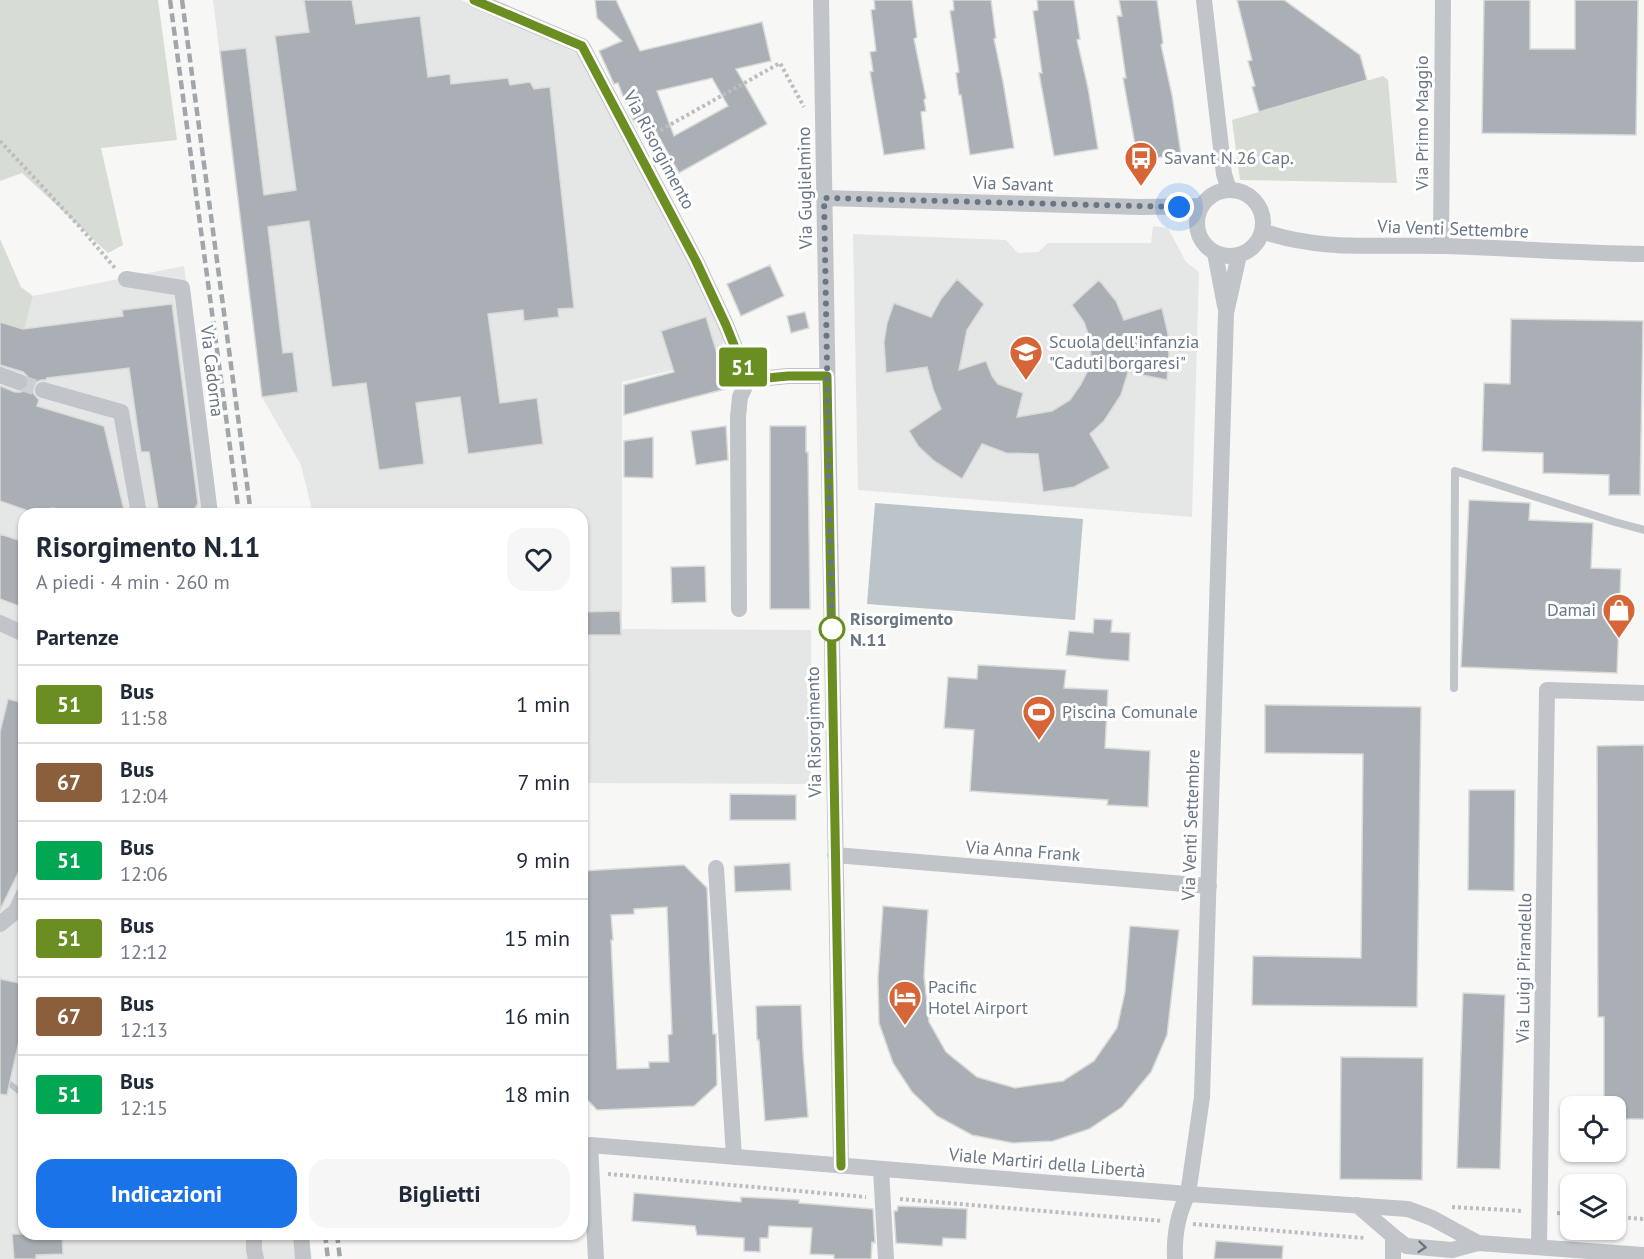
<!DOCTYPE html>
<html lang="it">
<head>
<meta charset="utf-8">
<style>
  :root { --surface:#fff; --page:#f6f6f7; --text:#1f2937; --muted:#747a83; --line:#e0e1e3; --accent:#1a73e8 }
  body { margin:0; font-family:"PT Sans",sans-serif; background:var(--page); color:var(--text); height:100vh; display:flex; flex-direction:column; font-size:22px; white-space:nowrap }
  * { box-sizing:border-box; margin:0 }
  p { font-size:20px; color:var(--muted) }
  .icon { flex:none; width:33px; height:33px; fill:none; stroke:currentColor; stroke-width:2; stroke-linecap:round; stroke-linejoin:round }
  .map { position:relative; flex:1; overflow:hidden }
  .side { position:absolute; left:18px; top:508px; width:570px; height:732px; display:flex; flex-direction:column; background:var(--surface); border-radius:18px; box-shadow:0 2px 4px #0004 }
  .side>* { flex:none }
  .badge { padding:0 12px; border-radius:4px; font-size:21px; line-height:39px }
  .fabs { position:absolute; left:1560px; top:1096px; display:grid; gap:12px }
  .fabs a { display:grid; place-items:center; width:66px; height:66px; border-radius:12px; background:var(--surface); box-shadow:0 2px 4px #0004; font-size:30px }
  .you { position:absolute; width:30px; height:30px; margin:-15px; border:4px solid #fff; border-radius:50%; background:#1a73e8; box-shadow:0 0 0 9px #1a73e833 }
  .map>.badge { position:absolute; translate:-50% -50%; box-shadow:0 0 0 3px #fff }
  h2 { padding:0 18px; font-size:22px; line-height:54px }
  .round { display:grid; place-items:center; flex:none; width:63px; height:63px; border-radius:18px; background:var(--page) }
  .head { display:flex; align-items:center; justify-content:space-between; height:102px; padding:0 18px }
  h1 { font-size:28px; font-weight:600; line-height:45px }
  .primary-button { display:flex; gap:12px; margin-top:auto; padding:12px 18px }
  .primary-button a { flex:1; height:69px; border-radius:18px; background:var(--accent); color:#fff; font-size:24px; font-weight:600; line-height:69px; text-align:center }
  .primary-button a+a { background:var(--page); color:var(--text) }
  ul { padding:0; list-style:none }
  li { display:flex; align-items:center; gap:18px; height:78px; padding:0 18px; border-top:2px solid var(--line) }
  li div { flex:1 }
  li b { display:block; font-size:22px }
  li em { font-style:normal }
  li .badge { min-width:66px; font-weight:700; text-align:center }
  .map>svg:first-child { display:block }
</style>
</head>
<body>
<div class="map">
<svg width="1644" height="1259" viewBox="0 0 1644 1259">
  <rect width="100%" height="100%" fill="#f7f7f5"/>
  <!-- built -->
  <path fill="#e5e6e6" d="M 213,0 L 461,0 L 579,54 L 722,327 L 725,358 L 622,382 L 622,629 L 811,630 L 811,784 L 582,783 L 582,514 L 313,514 L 301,465 L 262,397 Z
    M 1153,226 L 1168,228 L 1186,262 L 1199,272 L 1192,517 L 858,490 L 853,234 L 1006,240 L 1018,253 L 1038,252 L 1048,243 L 1151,243 Z
    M 184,266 L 216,514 L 24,514 L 24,1234 L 308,1235 L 312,1259 L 0,1259 L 0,322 L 24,329 L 33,296 Z"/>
  <!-- green -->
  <path fill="#d7dcd4" d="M 0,0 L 158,0 L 177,140 L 101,148 L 123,245 L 108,253 L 22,173 L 0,181 Z
    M 1383,76 L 1388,80 L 1397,183 L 1240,180 L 1232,120 Z
    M 0,239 L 21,287 L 33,296 L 24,330 L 0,322 Z"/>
  <!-- water -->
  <path fill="#bbc4c9" d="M 875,503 L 1083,519 L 1075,620 L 867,604 Z"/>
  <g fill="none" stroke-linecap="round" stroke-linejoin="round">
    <!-- stream -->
    <path stroke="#bbc4c9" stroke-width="6" d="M 0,1076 L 24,1095
      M 202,1234 L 202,1235"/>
  </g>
  <!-- building -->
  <path fill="#a9afb5" stroke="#d9d9d7" stroke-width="1.5" fill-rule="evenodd" d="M 304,0 L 352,0 L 356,24 L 420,16 L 428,77 L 450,74 L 451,84 L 508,78 L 510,85 L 530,82 L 534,89 L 550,87 L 574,308 L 558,309 L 559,317 L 524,321 L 523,310 L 488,314 L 500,403 L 537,398 L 543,444 L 468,454 L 460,397 L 416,403 L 424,464 L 379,470 L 366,383 L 332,387 L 309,221 L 268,227 L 283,353 L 293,352 L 298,392 L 262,397 L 220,51 L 246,48 L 264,195 L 296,190 L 275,36 L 309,32 Z
    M 595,0 L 616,0 L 640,51 L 762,22 L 771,61 L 736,69 L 767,124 L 679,173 L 652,125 L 639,130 L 630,115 L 618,83 L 614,84 L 599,51 L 622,41 L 597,18 ZM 712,78 L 728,106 L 674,136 L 657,91 Z
    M 874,0 L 912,0 L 917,37 L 914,39 L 926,98 L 924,100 L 926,111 L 921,112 L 925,149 L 884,155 L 870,72 L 873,71 L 870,52 L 876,51 L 871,10 L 875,9 Z
    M 953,0 L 991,0 L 996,38 L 994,39 L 1003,82 L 1014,148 L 970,155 L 961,95 L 959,95 L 956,73 L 959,72 L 950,11 L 954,10 Z
    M 1037,0 L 1074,0 L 1080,39 L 1077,40 L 1088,88 L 1098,149 L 1054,156 L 1039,73 L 1042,73 L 1033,11 L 1038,10 Z
    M 1119,0 L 1157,0 L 1163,43 L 1161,45 L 1172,95 L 1181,154 L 1138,161 L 1123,78 L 1126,78 L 1117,16 L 1122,16 Z
    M 1237,0 L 1284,0 L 1360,55 L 1367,80 L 1259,112 L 1252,87 L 1255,86 L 1248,61 L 1252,60 Z
    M 1484,0 L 1530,0 L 1530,49 L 1575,49 L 1575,0 L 1638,0 L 1636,135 L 1482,133 Z
    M 770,265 L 784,296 L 741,316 L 727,284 Z
    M 957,279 L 984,304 L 967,330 L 959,370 L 986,361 L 992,376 L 998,384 L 1023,393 L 1017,417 L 1052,411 L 1070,400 L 1081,384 L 1088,370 L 1091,357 L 1090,340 L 1084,322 L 1072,305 L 1099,280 L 1116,301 L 1124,320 L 1162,308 L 1168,334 L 1169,354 L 1167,380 L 1128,372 L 1121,395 L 1104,421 L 1090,434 L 1110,468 L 1074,487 L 1043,492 L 1038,454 L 1006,453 L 982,444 L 962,479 L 934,461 L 918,446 L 909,431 L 941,409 L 933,389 L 927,367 L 886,373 L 884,342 L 887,323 L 894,303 L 931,317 L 941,299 Z
    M 172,304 L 198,504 L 191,514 L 159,514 L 149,452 L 141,452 L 129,368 L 47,378 L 46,380 L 41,380 L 36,382 L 33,388 L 33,393 L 39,400 L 37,406 L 104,426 L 125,514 L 78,514 L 52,508 L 50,514 L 37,514 L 0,501 L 0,386 L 15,392 L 21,392 L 26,390 L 29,381 L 27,376 L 23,372 L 0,365 L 0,322 L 23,329 L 123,316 L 122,310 Z
    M 805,312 L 809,328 L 791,333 L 787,316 Z
    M 706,317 L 719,360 L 728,358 L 735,375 L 736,381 L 733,387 L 624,415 L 624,385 L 674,372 L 661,331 Z
    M 1511,319 L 1643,321 L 1640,495 L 1609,495 L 1609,475 L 1543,473 L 1543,453 L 1482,451 L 1484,383 L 1510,384 Z
    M 726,426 L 728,460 L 696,465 L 691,431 Z
    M 770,426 L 806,426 L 806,452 L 808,452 L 810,609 L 770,609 Z
    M 653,437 L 653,478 L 624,477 L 624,441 Z
    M 1469,500 L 1530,503 L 1529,520 L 1593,523 L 1591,568 L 1621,569 L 1617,673 L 1461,667 Z
    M 0,534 L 24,542 L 24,608 L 0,599 Z
    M 705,566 L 706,602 L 672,603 L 671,567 Z
    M 620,611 L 621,635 L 582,635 L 582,612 Z
    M 1094,619 L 1112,620 L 1111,632 L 1130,633 L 1129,661 L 1103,659 L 1066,655 L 1069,631 L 1093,633 Z
    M 978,665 L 1066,670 L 1064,688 L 1108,690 L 1105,748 L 1150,751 L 1148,807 L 1107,805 L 1108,800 L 970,791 L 974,730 L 944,728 L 948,677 L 977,679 Z
    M 8,699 L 24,703 L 24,861 L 0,910 L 0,732 Z
    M 1265,705 L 1421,707 L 1417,1007 L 1252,1005 L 1253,956 L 1361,958 L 1363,754 L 1265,753 Z
    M 1644,745 L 1644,1119 L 1616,1119 L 1616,1107 L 1604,1107 L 1604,1017 L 1598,1017 L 1597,746 Z
    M 1469,790 L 1515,790 L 1514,891 L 1468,890 Z
    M 730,794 L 796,795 L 796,820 L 730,820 Z
    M 790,863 L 791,890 L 735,892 L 734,866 Z
    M 684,865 L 707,888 L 713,1034 L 716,1034 L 716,1039 L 717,1085 L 694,1106 L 597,1110 L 582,1094 L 582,871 ZM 667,907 L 672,1034 L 668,1035 L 669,1062 L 649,1062 L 649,1068 L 617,1069 L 611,940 L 613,940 L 611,915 L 634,914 L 634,909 Z
    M 883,906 L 928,910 L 924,976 L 929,1022 L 946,1052 L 977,1077 L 1015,1088 L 1063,1081 L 1094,1061 L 1117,1028 L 1125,992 L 1130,926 L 1179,930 L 1167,1035 L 1151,1072 L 1122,1107 L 1089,1129 L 1053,1141 L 1013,1143 L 972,1135 L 937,1116 L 912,1092 L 893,1063 L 879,1023 L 878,978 Z
    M 0,979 L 24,984 L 24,1019 L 7,1095 L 0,1094 Z
    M 1463,993 L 1505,995 L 1500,1169 L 1457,1168 Z
    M 801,1005 L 803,1052 L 808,1117 L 765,1121 L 759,1040 L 757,1040 L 756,1006 Z
    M 1341,1057 L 1423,1058 L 1422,1180 L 1340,1179 Z
    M 634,1193 L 741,1202 L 741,1197 L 799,1200 L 799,1203 L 873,1209 L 875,1243 L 872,1242 L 871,1259 L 834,1259 L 834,1255 L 810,1254 L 812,1228 L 769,1226 L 768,1238 L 760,1238 L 760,1252 L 744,1251 L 744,1238 L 697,1235 L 695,1226 L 632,1221 Z
    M 898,1206 L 967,1209 L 966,1239 L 943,1238 L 942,1246 L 896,1243 L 894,1211 L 897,1211 Z
    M 12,1234 L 62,1234 L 63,1254 L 36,1255 L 36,1259 L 14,1259 Z
    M 1216,1241 L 1283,1246 L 1282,1259 L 1214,1259 Z"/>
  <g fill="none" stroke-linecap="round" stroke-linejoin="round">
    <!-- street-tunnel -->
    <path stroke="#ccd0d3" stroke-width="16" stroke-dasharray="16 8" stroke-linecap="butt" d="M 19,382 L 43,390"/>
    <!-- path -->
    <path stroke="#bbbdc0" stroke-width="4" stroke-dasharray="3 3" stroke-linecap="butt" d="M 650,136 L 780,63 L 804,107
      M 0,141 L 80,227 L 115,268
      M 608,1174 L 866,1197
      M 900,1199 L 1162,1221
      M 1452,1207 L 1523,1211
      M 1557,1213 L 1570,1214
      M 1616,1217 L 1644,1219
      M 1193,1224 L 1365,1238"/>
    <!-- lane -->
    <path stroke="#c1c4c8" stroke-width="8" d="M 1454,688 L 1455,471 L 1615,522 L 1644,530"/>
    <!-- street -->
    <path stroke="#c1c4c8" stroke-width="16" d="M 475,0 L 582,46 L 696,261 L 726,325 L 748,380 L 788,376 L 827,376
      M 821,0 L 841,1166
      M 1204,0 L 1224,174 L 1229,190
      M1197 223a33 33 0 1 1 66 0a33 33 0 1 1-66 0Z
      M 824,198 L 1141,207 L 1202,206
      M 1262,231 C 1320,252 1382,244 1443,246 C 1510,248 1577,253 1644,254
      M 1441,246 L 1443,0
      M 1215,253 L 1225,306
      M 126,279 L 182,288 L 210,514
      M 0,375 L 19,382
      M 43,390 L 121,412 L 139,514
      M 739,609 L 738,417 L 740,397 L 748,380
      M 0,623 L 24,634
      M 835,855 L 1209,886
      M 716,868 L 734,1157
      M 0,924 L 16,911 L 24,894
      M 590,1145 L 596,1259
      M 582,1147 L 590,1145 L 1188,1194 L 1408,1209 L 1432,1218 L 1478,1243
      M 881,1169 L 886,1259
      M 1357,1205 L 1393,1236 L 1406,1246 L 1452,1250 L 1478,1243 L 1644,1255
      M 254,1234 L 254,1250 L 256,1259
      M 301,1234 L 303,1259
      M 1393,1236 L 1393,1259
      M 1539,1247 L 1547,690 L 1644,693
      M 1175,1259 C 1174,1236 1177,1215 1188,1194 L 1202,1097 L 1226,313 L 1239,255"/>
    <!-- rail -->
    <path stroke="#a1a6ac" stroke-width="4.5" stroke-dasharray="9 4.5" stroke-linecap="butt" d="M 170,0 L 239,514
      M 182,0 L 251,514
      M 325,1234 L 328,1259
      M 337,1234 L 340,1259"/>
  </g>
  <!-- one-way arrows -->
  <defs><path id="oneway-chevron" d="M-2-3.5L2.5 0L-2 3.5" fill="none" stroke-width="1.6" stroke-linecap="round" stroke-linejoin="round" transform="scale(1.5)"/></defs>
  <use stroke="#697684" href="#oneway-chevron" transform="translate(1422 1247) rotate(5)"/>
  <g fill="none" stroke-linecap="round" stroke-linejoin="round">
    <defs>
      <path id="line" d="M 474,0 L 582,46 L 696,261 L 726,325 L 748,380 L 788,376 L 827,376 L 841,1166"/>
    </defs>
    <!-- line casing -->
    <use href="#line" stroke="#fff" stroke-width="14"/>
    <!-- line -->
    <use href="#line" stroke="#6b8e23" stroke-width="9"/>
    <!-- walk -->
    <path stroke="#697684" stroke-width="6" stroke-dasharray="0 10.8" d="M 832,629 L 832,639 L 824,198 L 1179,207"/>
  </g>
  <!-- icons -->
  <defs>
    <symbol id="bus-pin" viewBox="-11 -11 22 30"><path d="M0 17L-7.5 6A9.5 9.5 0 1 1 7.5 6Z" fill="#d66637" stroke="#fff"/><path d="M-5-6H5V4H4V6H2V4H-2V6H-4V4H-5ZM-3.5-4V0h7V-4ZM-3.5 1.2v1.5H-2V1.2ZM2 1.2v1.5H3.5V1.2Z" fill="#fff"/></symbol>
    <symbol id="school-pin" viewBox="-11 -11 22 30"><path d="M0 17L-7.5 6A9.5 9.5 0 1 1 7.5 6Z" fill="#d66637" stroke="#fff"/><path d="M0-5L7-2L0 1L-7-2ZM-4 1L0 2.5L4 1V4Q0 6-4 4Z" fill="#fff"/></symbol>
    <symbol id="shop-pin" viewBox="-11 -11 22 30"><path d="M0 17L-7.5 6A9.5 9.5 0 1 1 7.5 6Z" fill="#d66637" stroke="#fff"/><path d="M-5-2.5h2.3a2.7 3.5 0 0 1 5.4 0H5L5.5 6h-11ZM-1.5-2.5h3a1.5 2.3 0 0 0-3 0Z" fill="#fff"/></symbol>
    <symbol id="stadium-pin" viewBox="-11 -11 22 30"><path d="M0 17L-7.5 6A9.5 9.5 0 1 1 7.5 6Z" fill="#d66637" stroke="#fff"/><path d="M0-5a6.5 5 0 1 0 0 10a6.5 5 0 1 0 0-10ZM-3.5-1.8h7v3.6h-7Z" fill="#fff"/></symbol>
    <symbol id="hotel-pin" viewBox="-11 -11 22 30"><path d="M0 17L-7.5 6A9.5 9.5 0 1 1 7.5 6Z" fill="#d66637" stroke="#fff"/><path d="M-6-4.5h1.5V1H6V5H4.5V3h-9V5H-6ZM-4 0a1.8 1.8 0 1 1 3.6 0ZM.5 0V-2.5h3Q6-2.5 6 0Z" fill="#fff"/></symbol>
  </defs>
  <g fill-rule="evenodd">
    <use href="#bus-pin" x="1122" y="139" width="38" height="52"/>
    <use href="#school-pin" x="1007" y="333" width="38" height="52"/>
    <use href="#shop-pin" x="1600" y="591" width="38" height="52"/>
    <use href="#stadium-pin" x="1020" y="693" width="38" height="52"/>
    <use href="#hotel-pin" x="886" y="978" width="38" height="52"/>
  </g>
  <!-- markers -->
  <circle fill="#fff" stroke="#6b8e23" stroke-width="3" cx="832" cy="629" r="12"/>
  <g text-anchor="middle" stroke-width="6" stroke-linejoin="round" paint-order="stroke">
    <!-- street labels -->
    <g font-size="18" fill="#697684" stroke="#fff">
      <text transform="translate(1422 123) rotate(-90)" y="6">Via Primo Maggio</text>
      <text transform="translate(659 150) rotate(62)" y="6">Via Risorgimento</text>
      <text transform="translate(1013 184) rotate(2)" y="6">Via Savant</text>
      <text transform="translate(805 188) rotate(-91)" y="6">Via Guglielmino</text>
      <text transform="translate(1453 229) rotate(2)" y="6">Via Venti Settembre</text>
      <text transform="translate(212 371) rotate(83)" y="6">Via Cadorna</text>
      <text transform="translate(814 732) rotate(-91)" y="6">Via Risorgimento</text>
      <text transform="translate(1191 825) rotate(-88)" y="6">Via Venti Settembre</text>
      <text transform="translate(1023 851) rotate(4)" y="6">Via Anna Frank</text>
      <text transform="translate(1524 968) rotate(-89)" y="6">Via Luigi Pirandello</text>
      <text transform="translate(1047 1163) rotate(5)" y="6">Viale Martiri della Libertà</text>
    </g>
    <!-- poi labels -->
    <g font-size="18" fill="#697684" stroke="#fff" text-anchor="start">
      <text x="1164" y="164">Savant N.26 Cap.</text>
      <text x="1049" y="348">Scuola dell'infanzia<tspan x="1049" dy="21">"Caduti borgaresi"</tspan></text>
      <text x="1596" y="616" text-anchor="end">Damai</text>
      <text x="1062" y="718">Piscina Comunale</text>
      <text x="928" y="993">Pacific<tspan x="928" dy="21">Hotel Airport</tspan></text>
    </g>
    <!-- stop labels -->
    <g font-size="18" font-weight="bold" fill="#697684" stroke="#fff" text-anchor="start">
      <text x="850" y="625">Risorgimento<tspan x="850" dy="21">N.11</tspan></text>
    </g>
  </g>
</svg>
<div class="fabs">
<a><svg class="icon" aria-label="locate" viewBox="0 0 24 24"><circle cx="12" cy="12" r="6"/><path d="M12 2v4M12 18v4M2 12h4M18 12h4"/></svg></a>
<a><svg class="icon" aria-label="layers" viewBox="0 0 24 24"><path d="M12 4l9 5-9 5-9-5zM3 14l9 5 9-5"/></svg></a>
</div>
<div class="you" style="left:1179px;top:207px"></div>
<b class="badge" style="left:743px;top:367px;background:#6b8e23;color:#fff">51</b>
<section class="side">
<div class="head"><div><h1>Risorgimento N.11</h1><p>A piedi · 4 min · 260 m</p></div><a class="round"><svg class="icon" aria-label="heart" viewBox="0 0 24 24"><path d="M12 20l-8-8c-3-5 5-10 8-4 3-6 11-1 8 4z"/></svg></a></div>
<h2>Partenze</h2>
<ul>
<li><span class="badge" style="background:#6b8e23;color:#fff">51</span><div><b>Bus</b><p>11:58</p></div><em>1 min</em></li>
<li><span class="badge" style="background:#8b5e3c;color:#fff">67</span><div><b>Bus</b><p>12:04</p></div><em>7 min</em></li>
<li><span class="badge" style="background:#00a651;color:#fff">51</span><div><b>Bus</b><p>12:06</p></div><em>9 min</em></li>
<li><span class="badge" style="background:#6b8e23;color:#fff">51</span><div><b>Bus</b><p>12:12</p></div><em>15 min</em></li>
<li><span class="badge" style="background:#8b5e3c;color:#fff">67</span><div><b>Bus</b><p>12:13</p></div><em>16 min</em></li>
<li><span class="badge" style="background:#00a651;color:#fff">51</span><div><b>Bus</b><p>12:15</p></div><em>18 min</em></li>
</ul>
<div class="primary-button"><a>Indicazioni</a><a>Biglietti</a></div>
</section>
</div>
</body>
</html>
